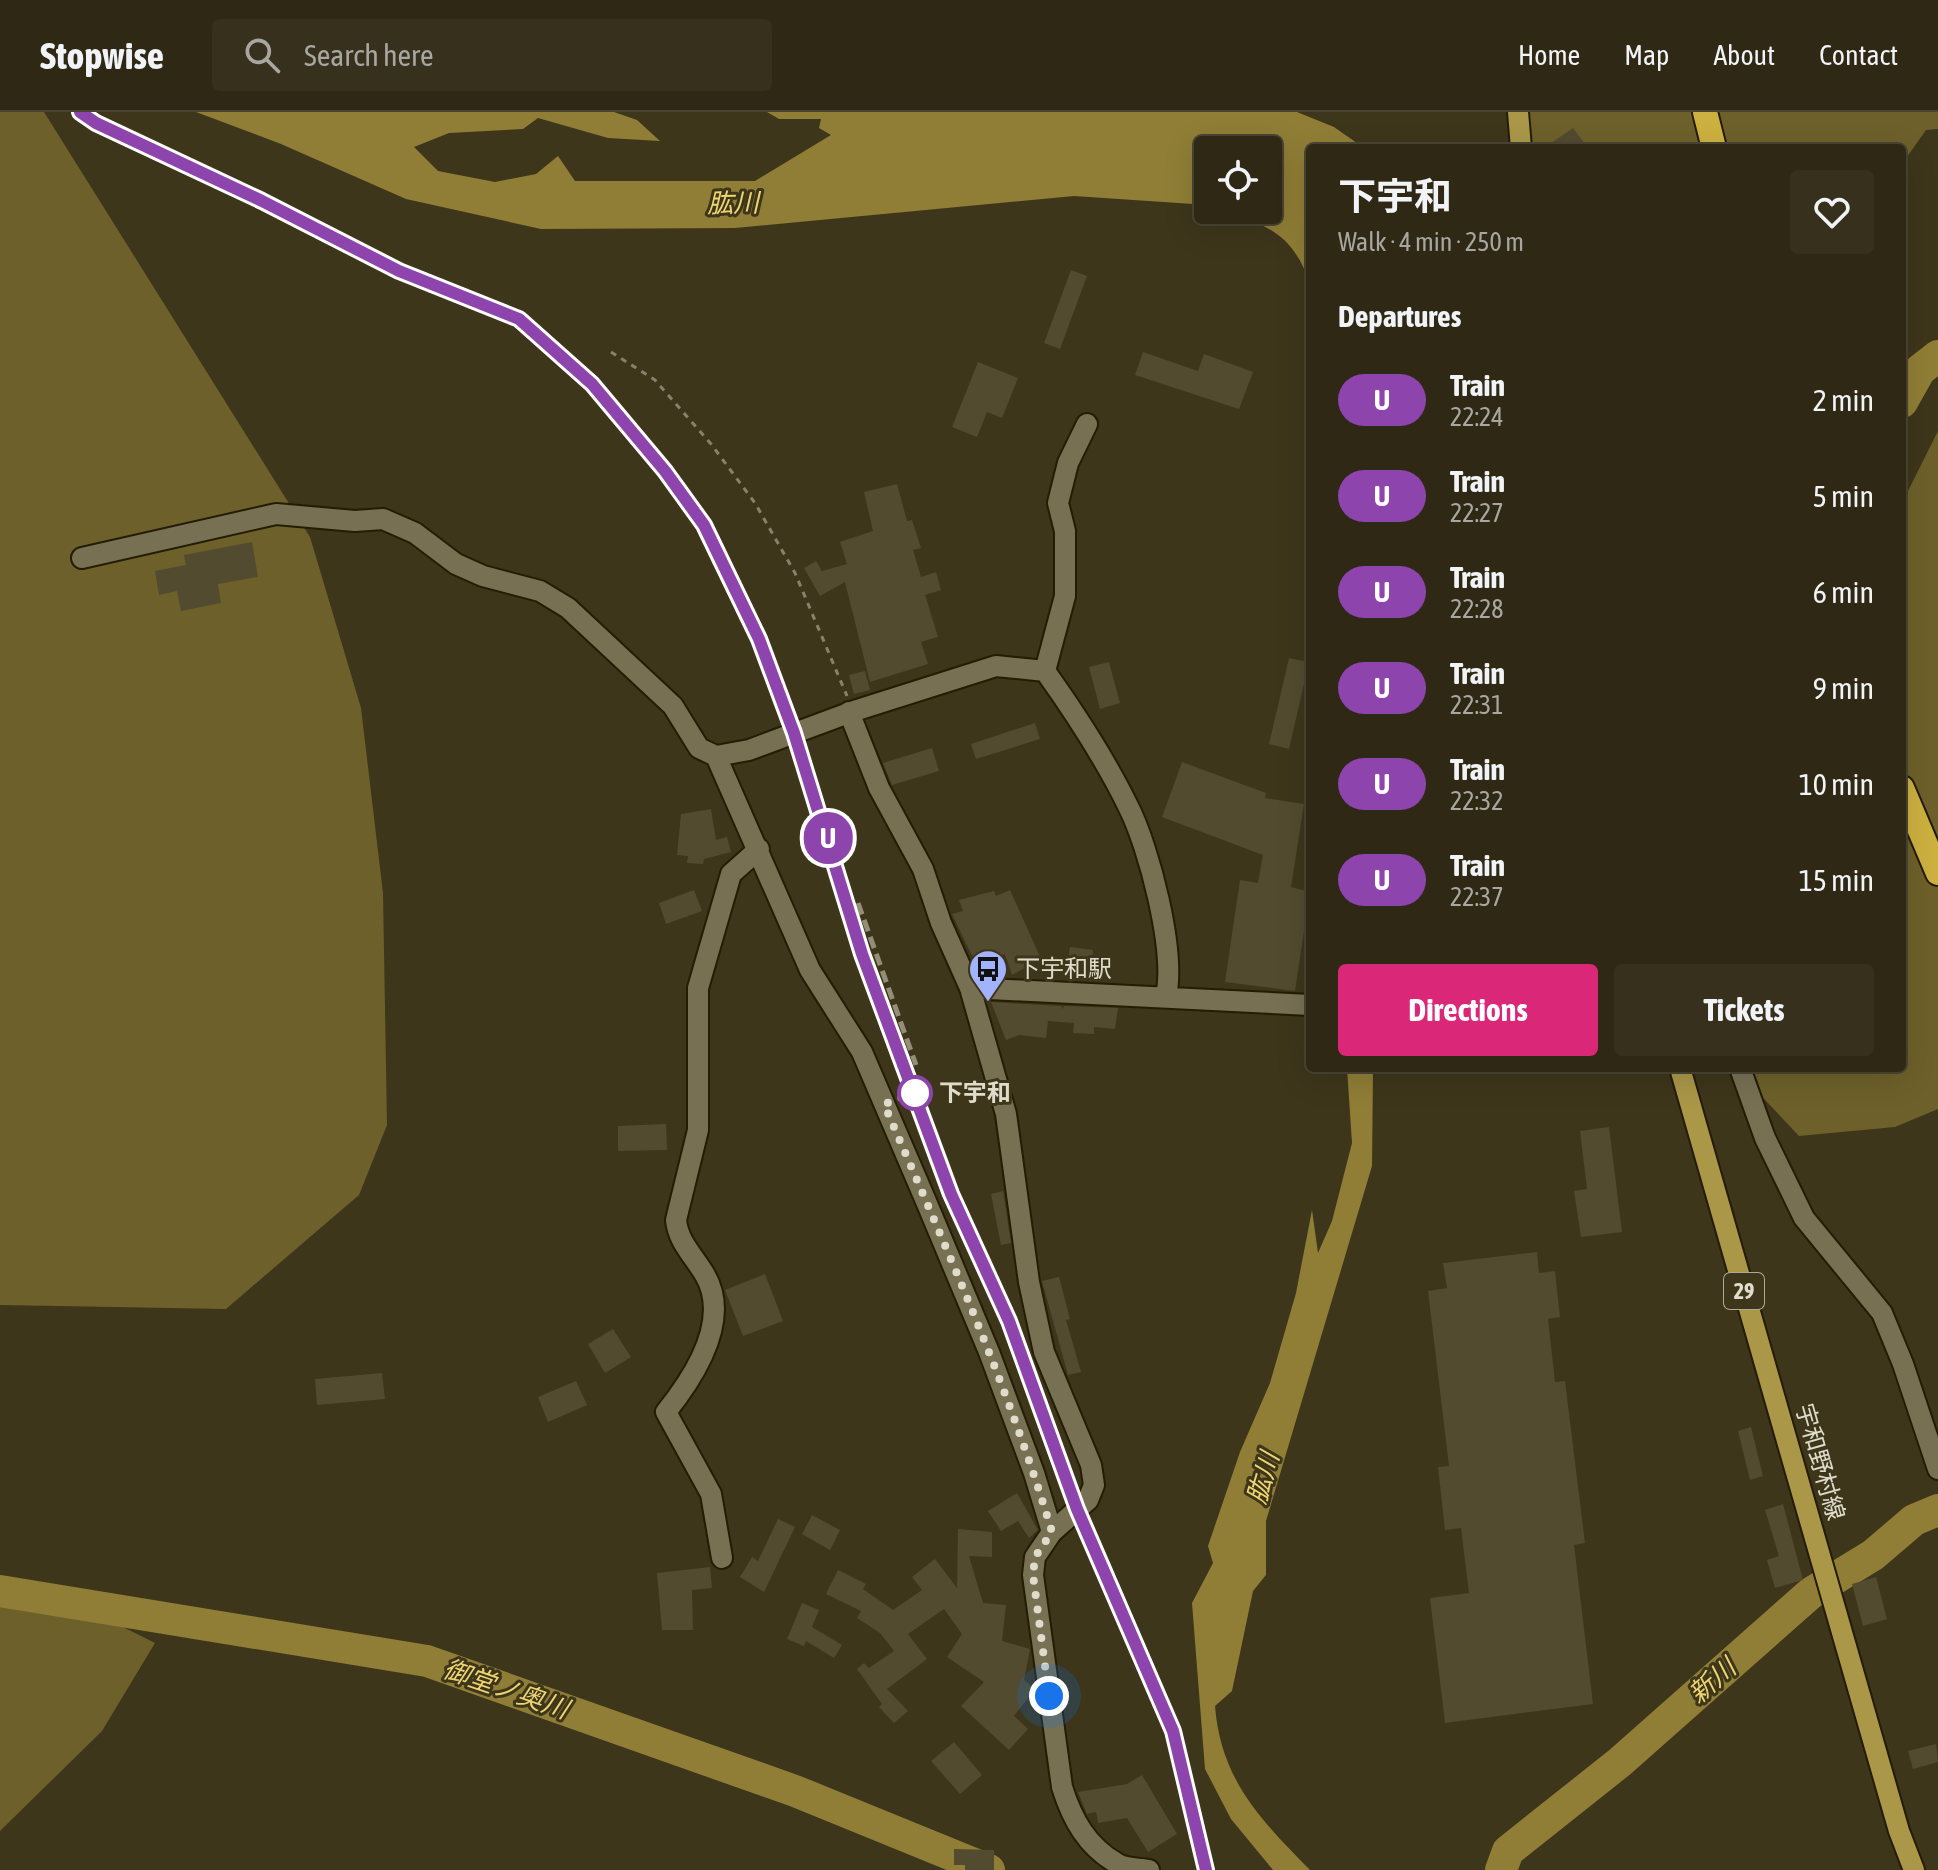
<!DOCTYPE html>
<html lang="en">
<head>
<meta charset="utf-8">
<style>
  :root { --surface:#2e2814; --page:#36301d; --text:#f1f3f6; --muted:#a7a6a0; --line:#494434; --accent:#db2777 }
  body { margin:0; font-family:"Asap Condensed","Noto Sans JP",sans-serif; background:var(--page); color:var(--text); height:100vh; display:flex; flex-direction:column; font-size:30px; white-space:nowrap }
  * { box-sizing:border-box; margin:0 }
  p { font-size:26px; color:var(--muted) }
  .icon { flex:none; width:44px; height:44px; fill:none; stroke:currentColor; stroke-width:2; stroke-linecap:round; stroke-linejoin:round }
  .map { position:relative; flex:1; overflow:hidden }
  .sheet { position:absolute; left:1306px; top:32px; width:600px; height:928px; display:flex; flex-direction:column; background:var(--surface); border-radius:8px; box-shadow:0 8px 32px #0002,0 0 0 2px var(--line) }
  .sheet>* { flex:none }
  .badge { padding:0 16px; border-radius:26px; font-size:28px; line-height:52px }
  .fabs { position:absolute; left:1194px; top:24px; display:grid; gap:16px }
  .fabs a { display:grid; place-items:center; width:88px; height:88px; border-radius:8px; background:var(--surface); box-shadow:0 8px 32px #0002,0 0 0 2px var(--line); font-size:40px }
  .you { position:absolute; width:40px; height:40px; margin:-20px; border:6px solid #fff; border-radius:50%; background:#1a73e8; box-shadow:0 0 0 12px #1a73e833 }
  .map>.badge { position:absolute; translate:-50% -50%; box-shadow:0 0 0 4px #fff }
  h2 { padding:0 32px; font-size:30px; line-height:72px }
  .round { display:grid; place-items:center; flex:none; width:84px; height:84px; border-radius:8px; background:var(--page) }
  .overview { display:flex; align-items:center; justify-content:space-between; height:136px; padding:0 32px }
  h1 { font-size:38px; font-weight:700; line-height:60px }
  .primary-button { display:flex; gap:16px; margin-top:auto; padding:16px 32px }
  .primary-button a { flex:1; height:92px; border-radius:8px; background:var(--accent); color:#fff; font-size:32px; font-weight:700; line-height:92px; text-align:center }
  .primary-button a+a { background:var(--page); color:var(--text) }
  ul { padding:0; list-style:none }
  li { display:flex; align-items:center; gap:24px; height:96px; padding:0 32px }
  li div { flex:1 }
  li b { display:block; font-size:30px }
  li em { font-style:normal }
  li .badge { min-width:88px; font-weight:700; text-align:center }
  header { display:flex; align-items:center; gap:48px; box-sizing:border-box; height:112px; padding:0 40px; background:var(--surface); border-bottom:2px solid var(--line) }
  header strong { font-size:38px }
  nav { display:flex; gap:44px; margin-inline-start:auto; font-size:28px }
  .search { width:560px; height:72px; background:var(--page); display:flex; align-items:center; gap:20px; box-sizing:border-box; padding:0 28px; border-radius:8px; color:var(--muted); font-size:30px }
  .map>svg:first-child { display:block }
</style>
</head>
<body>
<header>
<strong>Stopwise</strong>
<div class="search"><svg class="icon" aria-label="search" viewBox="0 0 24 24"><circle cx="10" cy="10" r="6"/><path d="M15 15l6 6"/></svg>Search here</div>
<nav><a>Home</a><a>Map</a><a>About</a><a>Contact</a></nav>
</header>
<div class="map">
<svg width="1938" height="1758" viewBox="0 0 1938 1758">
  <rect width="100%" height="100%" fill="#3d361b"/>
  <!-- green -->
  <path fill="#6d602a" d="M 0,0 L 44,0 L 310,425 L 361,596 L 383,781 L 387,1013 L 359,1083 L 226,1197 L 0,1193 Z
    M 1524,0 L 1938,0 L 1938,17 L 1926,18 L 1902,52 L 1902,36 L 1521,36 Z
    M 1938,319 L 1938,997 L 1895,1015 L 1799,1024 L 1751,973 L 1751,956 L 1902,956 L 1902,391 Z
    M 0,1467 L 55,1481 L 155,1531 L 102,1619 L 0,1719 Z"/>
  <!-- water -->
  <path fill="#907e36" d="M 196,0 L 614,0 L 637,8 L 660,29 L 608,26 L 538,6 L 523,17 L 449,21 L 414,35 L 438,59 L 495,70 L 536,62 L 558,44 L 575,69 L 755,69 L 831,23 L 819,16 L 821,7 L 779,7 L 767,0 L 1297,0 L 1334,15 L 1364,36 L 1310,36 L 1310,171 C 1292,122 1270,115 1224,98 L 1268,98 L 1268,38 L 1208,38 L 1208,93 L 1074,84 L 735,116 L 541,117 L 406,87 L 281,32 Z
    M 1347,956 L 1373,956 L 1372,1054 L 1266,1409 L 1266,1463 L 1253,1479 L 1232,1579 L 1215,1594 C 1221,1668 1260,1707 1310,1758 L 1273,1758 L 1231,1707 L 1205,1657 L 1192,1491 L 1213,1451 L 1208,1434 L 1240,1340 L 1270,1271 L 1296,1181 L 1312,1098 L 1318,1141 L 1332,1109 L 1352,1031 Z"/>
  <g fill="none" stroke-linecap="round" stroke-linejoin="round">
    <!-- river -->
    <path stroke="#907e36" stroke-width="32" d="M 1902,290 L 1920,258 L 1938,244
      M 0,1479 L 427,1549 L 795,1679 L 989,1758
      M 1501,1758 L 1508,1739 L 1620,1650 L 1811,1481 L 1873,1443 L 1914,1408 L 1938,1398"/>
  </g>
  <!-- building -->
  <path fill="#524b2f" d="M 1573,16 L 1588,36 L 1544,36 Z
    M 1071,158 L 1087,164 L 1060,237 L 1044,231 Z
    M 1143,240 L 1198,259 L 1204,242 L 1253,260 L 1239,297 L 1135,263 Z
    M 978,250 L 1018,266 L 1002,306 L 987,300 L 977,325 L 952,315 Z
    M 897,372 L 907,409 L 912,408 L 921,436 L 913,438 L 921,465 L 936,460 L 941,478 L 925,483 L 938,525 L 921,530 L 928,552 L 870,570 L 845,470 L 820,484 L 804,456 L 816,449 L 822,459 L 847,452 L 840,430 L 873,419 L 864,380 Z
    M 252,430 L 258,465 L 218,472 L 221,491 L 181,499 L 177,479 L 159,483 L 155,459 L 186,453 L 184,443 Z
    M 1289,546 L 1309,550 L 1289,637 L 1269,632 Z
    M 1109,550 L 1120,591 L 1100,597 L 1089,555 Z
    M 865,559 L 870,578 L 854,582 L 849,563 Z
    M 1035,611 L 1040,627 L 976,647 L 971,632 Z
    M 932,636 L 939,659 L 892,673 L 883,651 Z
    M 1182,650 L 1266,681 L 1265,686 L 1304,692 L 1291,775 L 1310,780 L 1295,879 L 1225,870 L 1240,768 L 1258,771 L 1263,743 L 1162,705 Z
    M 711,697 L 716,728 L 727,725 L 731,740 L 704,747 L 703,752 L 687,751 L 688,744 L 677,743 L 681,702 Z
    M 694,778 L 702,799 L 666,812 L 659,791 Z
    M 1010,778 L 1041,847 L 1012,863 L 1005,842 L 976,852 L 952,802 L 963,799 L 959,788 L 994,779 L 996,784 Z
    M 1070,835 L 1093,838 L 1091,859 L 1067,857 Z
    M 991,890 L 1061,894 L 1063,897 L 1064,894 L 1118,896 L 1115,917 L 1094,915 L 1094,922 L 1073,921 L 1074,911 L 1048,909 L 1046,926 L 1019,923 L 1006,928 Z
    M 666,1012 L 667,1038 L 618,1039 L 618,1014 Z
    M 1609,1015 L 1622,1120 L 1581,1125 L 1574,1079 L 1587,1077 L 1580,1019 Z
    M 1003,1079 L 1011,1131 L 1001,1133 L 991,1082 Z
    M 1537,1140 L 1539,1161 L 1555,1159 L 1560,1205 L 1548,1207 L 1555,1270 L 1565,1269 L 1585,1431 L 1574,1433 L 1593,1592 L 1445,1611 L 1430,1486 L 1469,1481 L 1461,1416 L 1445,1418 L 1438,1355 L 1449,1354 L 1428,1179 L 1447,1176 L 1443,1151 Z
    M 765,1162 L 783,1209 L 743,1224 L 725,1178 Z
    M 1059,1165 L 1070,1207 L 1066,1208 L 1081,1260 L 1068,1263 L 1042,1169 Z
    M 613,1217 L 631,1245 L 605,1261 L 588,1232 Z
    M 382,1261 L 385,1287 L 317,1293 L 315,1267 Z
    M 576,1269 L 587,1293 L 548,1310 L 538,1285 Z
    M 1751,1315 L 1763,1364 L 1750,1368 L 1738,1319 Z
    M 1017,1381 L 1038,1418 L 1029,1426 L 1018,1409 L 1001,1419 L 988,1399 Z
    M 1783,1392 L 1803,1468 L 1775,1476 L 1767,1448 L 1779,1444 L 1765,1398 Z
    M 812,1403 L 840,1418 L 830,1438 L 802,1422 Z
    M 778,1407 L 795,1415 L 764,1480 L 740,1465 L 752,1445 L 758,1449 Z
    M 958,1417 L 992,1420 L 992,1445 L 969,1444 L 983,1491 L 1006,1493 L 1002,1529 L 1030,1537 L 1024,1568 L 1035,1577 L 1014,1604 L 1028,1617 L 1009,1638 L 961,1594 L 984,1570 L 947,1545 L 962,1522 L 944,1497 L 908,1522 L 927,1547 L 887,1577 L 908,1599 L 894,1611 L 879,1595 L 882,1592 L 857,1557 L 864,1551 L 869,1556 L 894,1539 L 880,1521 L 857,1506 L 861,1499 L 826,1482 L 838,1458 L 866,1472 L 863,1477 L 893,1498 L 922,1478 L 912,1465 L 935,1447 L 957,1476 Z
    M 710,1455 L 712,1476 L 692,1478 L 693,1518 L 662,1518 L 657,1461 Z
    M 1876,1465 L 1887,1507 L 1863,1514 L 1852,1472 Z
    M 802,1491 L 819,1498 L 812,1515 L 842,1533 L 834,1546 L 806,1529 L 804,1534 L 787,1527 Z
    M 954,1630 L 982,1663 L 960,1682 L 931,1649 Z
    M 1936,1632 L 1938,1650 L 1913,1657 L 1908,1639 Z
    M 1142,1663 L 1177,1722 L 1148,1740 L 1127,1706 L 1098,1711 L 1096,1700 L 1087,1702 L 1078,1680 L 1127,1672 Z
    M 954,1737 L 994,1738 L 994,1758 L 965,1758 L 965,1753 L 954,1753 Z"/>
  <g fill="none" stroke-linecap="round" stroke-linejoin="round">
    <defs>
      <path id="minor" d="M 82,446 L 276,402 L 355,409 L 383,407 L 415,421 L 456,452 L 483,464 L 540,479 L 568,496 L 673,594 L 699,636 L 716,644 L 749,638 L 854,599 L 996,554 L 1045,559 C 1075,601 1105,647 1128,694 C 1149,735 1176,839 1166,884
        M 1045,559 L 1065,484 L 1065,419 L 1058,391 L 1068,351 L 1087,312
        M 849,600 L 879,676 L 923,757 L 941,811 L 970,876 L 1006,1002 L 1029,1170 L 1044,1240 L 1091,1353 L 1094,1373 L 1088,1388 L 1052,1420 L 1035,1445 L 1033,1463 L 1062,1675 C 1072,1707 1087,1735 1118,1752 C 1126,1757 1140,1756 1149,1758
        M 716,644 L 810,858 L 862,940 L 928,1094 L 989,1240 L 1034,1361 L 1052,1420
        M 970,876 L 1310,893
        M 1740,956 L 1765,1026 L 1804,1106 L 1882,1201 L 1903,1252 L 1938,1357
        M 722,1446 L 711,1382 L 666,1300 C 694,1265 731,1208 705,1163 C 694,1144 678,1130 676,1108 L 698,1018 L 698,876 L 731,762 L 759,737"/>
      <path id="major" d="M 1518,0 L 1521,36
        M 1680,956 L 1899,1719 L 1914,1758"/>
      <path id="highway" d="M 1705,0 L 1714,36
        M 1902,676 L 1938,761"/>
    </defs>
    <!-- minor casing -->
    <use href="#minor" stroke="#241d03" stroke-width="24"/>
    <!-- major casing -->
    <use href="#major" stroke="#241d03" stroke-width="24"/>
    <!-- highway casing -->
    <use href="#highway" stroke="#241d03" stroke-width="28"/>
    <!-- path -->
    <path stroke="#87826c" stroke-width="3" stroke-dasharray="6 6" stroke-linecap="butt" d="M 611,240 L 655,268 L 711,332 L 755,391 L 795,461 L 847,584"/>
    <!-- minor -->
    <use href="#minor" stroke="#777053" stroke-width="20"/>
    <!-- major -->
    <use href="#major" stroke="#aa9748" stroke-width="20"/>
    <!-- highway -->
    <use href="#highway" stroke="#ccb140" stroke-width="24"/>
    <!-- rail -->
    <path stroke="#948e79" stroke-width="5" stroke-dasharray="12 6" stroke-linecap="butt" d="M 80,0 L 96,11 L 262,89 L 399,159 L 519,207 L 592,272 L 665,359 L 704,413 L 759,527 L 794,621 L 862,842 L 951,1082 L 1009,1209
      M 858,791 L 916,953
      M 1006,1201 L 1077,1397 L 1173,1619 L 1206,1758"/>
  </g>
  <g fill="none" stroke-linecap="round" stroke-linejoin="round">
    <defs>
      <path id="line" d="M 80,0 L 96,11 L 262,89 L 399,159 L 519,207 L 592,272 L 665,359 L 704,413 L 759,527 L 794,621 L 862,842 L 951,1082 L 1009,1209 L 1077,1397 L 1173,1619 L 1206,1758"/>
    </defs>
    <!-- line casing -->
    <use href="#line" stroke="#fff" stroke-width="18"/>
    <!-- line -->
    <use href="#line" stroke="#8e44ad" stroke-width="12"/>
    <!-- walk -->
    <path stroke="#e0dccc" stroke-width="8" stroke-dasharray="0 14.4" d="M 915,981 L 884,992 C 945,1133 1008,1273 1052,1420 L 1035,1445 L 1033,1463 L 1049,1584"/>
  </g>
  <!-- icons -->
  <defs>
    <symbol id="bus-pin" viewBox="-11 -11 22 30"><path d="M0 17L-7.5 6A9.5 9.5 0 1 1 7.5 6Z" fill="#a3b2fc" stroke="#3d361b"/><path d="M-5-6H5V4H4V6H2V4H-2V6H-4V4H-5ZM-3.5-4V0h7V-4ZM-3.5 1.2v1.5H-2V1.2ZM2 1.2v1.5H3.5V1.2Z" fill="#111"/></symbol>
  </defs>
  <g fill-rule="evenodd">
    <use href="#bus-pin" x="966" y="835" width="44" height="60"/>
  </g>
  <!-- markers -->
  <circle fill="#fff" stroke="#8e44ad" stroke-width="4" cx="915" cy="981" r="16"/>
  <g text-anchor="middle" stroke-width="6" stroke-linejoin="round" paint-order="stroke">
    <!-- shield labels -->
    <rect fill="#3d361b" stroke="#afaa97" stroke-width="2" x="1724" y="1161" width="40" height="36" rx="6"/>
    <g font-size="22" font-weight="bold" fill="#e0dccc">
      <text x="1744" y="1187">29</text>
    </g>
    <!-- poi labels -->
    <g font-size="24" fill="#e0dccc" stroke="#3d361b" text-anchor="start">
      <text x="1016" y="865">下宇和駅</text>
    </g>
    <!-- stop labels -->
    <g font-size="24" font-weight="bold" fill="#e0dccc" stroke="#3d361b" text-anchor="start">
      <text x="939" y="989">下宇和</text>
    </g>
    <!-- street labels -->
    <g font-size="24" fill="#e0dccc" stroke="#3d361b">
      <text transform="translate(1820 1350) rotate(74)" y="8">宇和野村線</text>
    </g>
    <!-- water labels -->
    <g font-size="26" font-style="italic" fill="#eed570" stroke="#3d361b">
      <text transform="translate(733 91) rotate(-1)" y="9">肱川</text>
      <text transform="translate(1263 1366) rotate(-74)" y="9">肱川</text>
      <text transform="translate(1712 1569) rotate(-41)" y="9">新川</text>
      <text transform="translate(506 1577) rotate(19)" y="9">御堂ノ奥川</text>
    </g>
  </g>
</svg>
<div class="fabs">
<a><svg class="icon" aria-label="locate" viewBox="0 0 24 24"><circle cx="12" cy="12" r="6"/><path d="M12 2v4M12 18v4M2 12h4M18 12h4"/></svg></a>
</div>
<div class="you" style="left:1049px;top:1584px"></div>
<b class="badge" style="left:828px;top:726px;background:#8e44ad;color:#fff">U</b>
<section class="sheet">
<div class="overview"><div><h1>下宇和</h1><p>Walk · 4 min · 250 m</p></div><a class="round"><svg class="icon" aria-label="heart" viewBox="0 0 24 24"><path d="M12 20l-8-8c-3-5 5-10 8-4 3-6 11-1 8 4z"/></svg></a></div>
<h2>Departures</h2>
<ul>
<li><span class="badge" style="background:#8e44ad;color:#fff">U</span><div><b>Train</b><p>22:24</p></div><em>2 min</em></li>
<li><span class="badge" style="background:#8e44ad;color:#fff">U</span><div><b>Train</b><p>22:27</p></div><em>5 min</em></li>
<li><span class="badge" style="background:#8e44ad;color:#fff">U</span><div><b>Train</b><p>22:28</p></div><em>6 min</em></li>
<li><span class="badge" style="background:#8e44ad;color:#fff">U</span><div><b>Train</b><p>22:31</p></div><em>9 min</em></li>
<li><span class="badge" style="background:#8e44ad;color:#fff">U</span><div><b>Train</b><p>22:32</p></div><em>10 min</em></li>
<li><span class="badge" style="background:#8e44ad;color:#fff">U</span><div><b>Train</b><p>22:37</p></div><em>15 min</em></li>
</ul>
<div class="primary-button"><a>Directions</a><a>Tickets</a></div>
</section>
</div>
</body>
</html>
